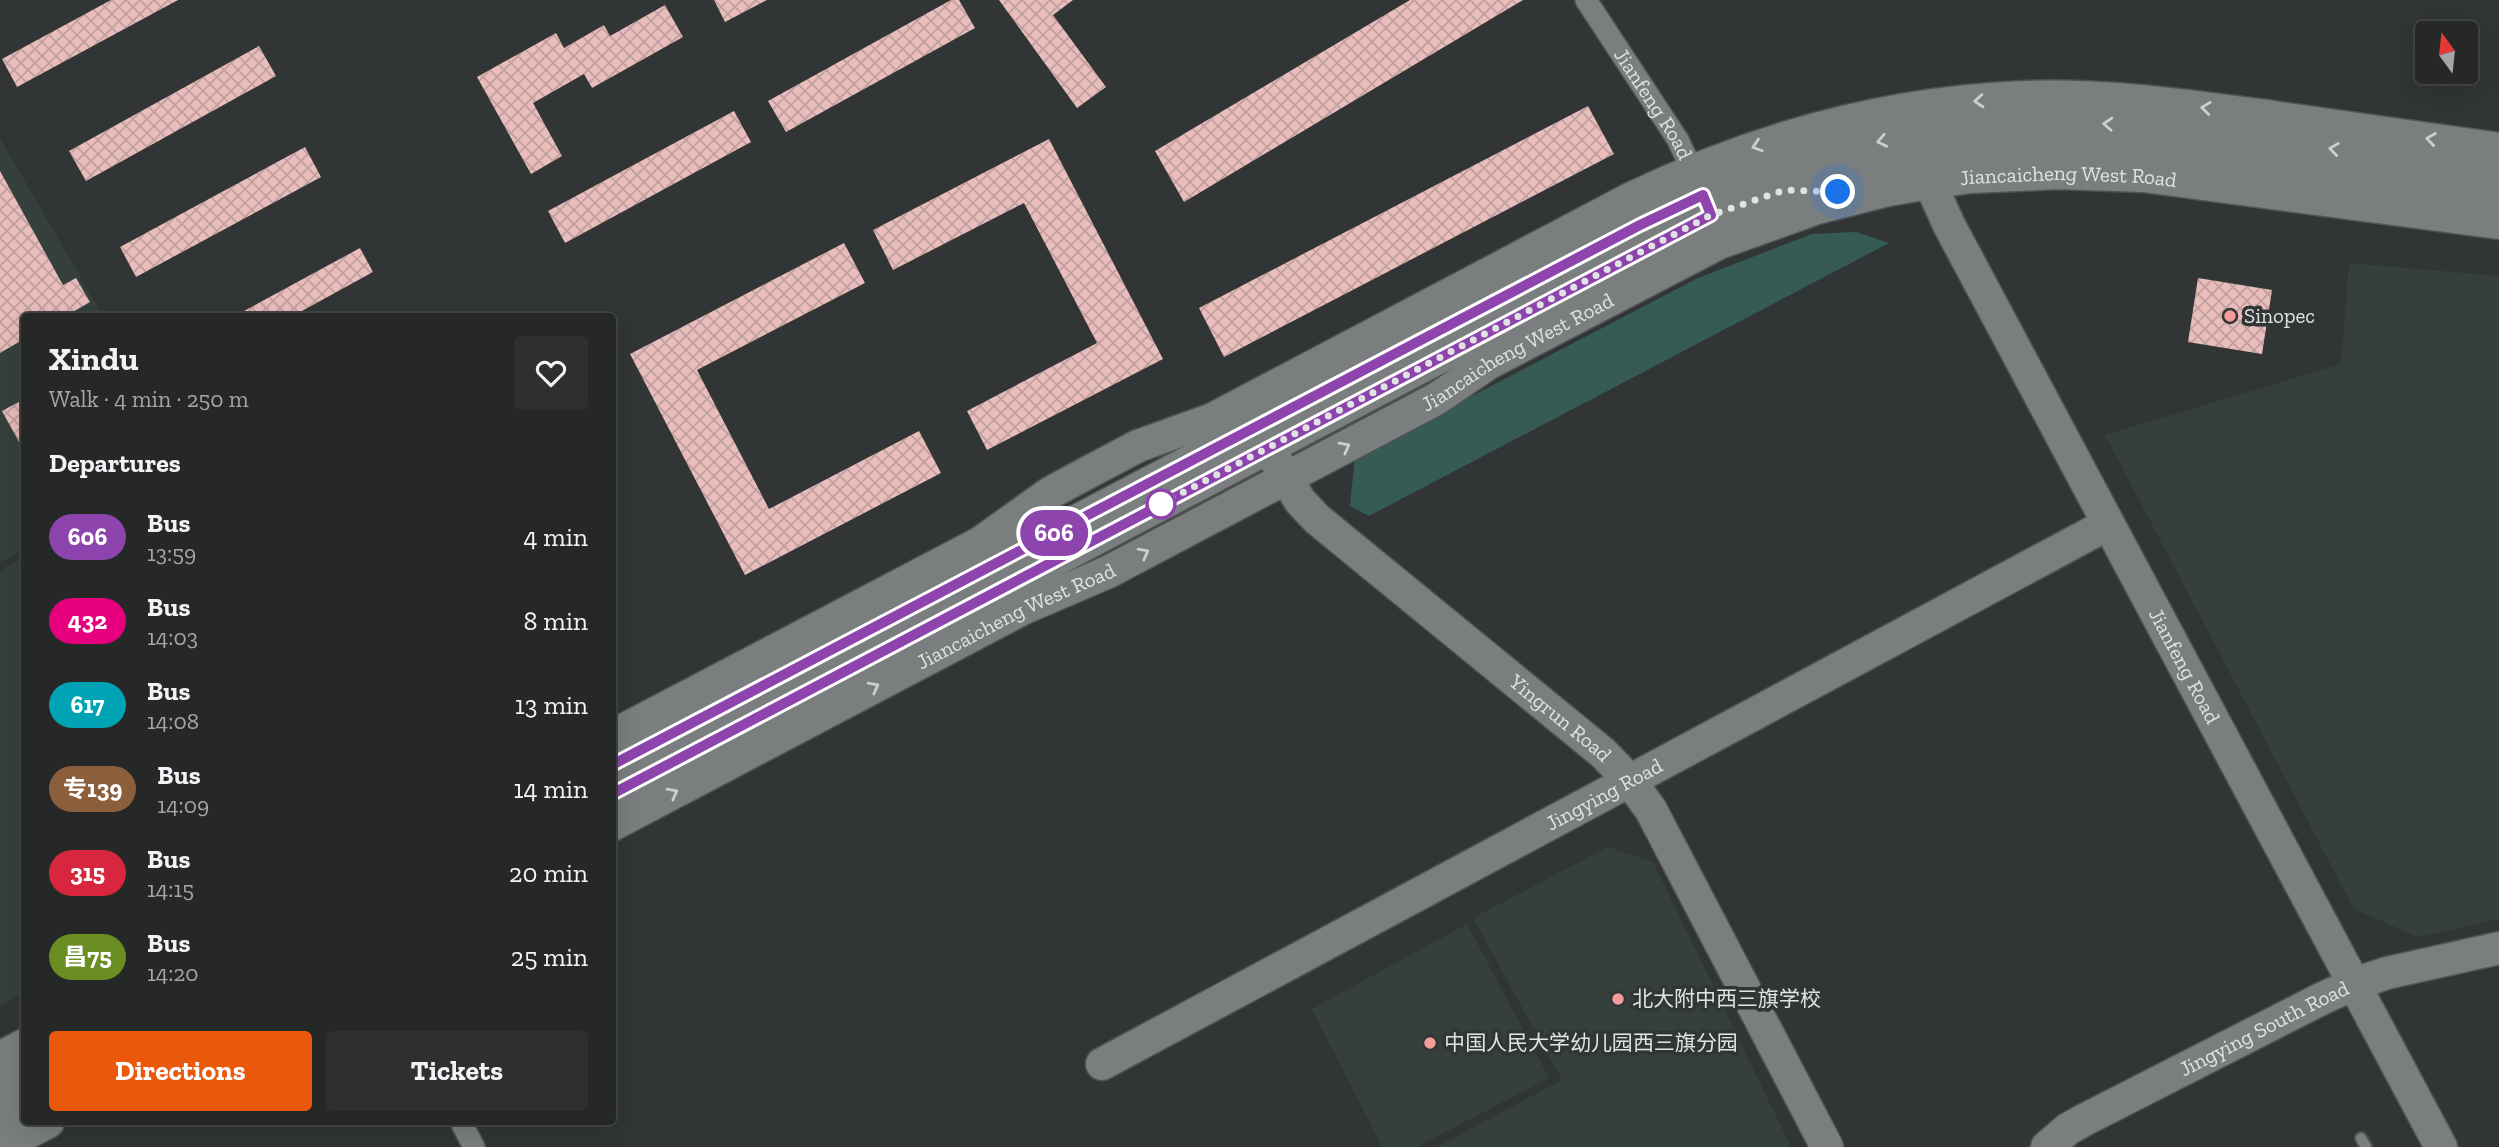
<!DOCTYPE html>
<html lang="en">
<head>
<meta charset="utf-8">
<style>
  :root { --surface:#262828; --page:#2e3030; --text:#f1f3f6; --muted:#a4a6a8; --line:#424445; --accent:#ea580c }
  body { margin:0; font-family:"Zilla Slab","Noto Sans SC",serif; background:var(--page); color:var(--text); height:100vh; display:flex; flex-direction:column; font-size:26px; white-space:nowrap }
  * { box-sizing:border-box; margin:0 }
  p { font-size:23px; color:var(--muted) }
  .icon { flex:none; width:38px; height:38px; fill:none; stroke:currentColor; stroke-width:2; stroke-linecap:round; stroke-linejoin:round }
  .map { position:relative; flex:1; overflow:hidden }
  .panel { position:absolute; left:21px; top:313px; width:595px; height:812px; display:flex; flex-direction:column; background:var(--surface); border-radius:7px; box-shadow:0 7px 28px #0002,0 0 0 2px var(--line) }
  .panel>* { flex:none }
  .badge { padding:0 14px; border-radius:23px; font-size:24px; line-height:46px }
  .needle { width:46px; rotate:345deg }
  .controls { position:absolute; left:2415px; top:21px; display:grid; gap:14px }
  .controls a { display:grid; place-items:center; width:63px; height:63px; border-radius:7px; background:var(--surface); box-shadow:0 7px 28px #0002,0 0 0 2px var(--line); font-size:35px }
  .you { position:absolute; width:35px; height:35px; margin:-18px; border:5px solid #fff; border-radius:50%; background:#1a73e8; box-shadow:0 0 0 10px #1a73e833 }
  .map>.badge { position:absolute; translate:-50% -50%; box-shadow:0 0 0 4px #fff }
  h2 { padding:0 28px; font-size:26px; line-height:63px }
  .round { display:grid; place-items:center; flex:none; width:74px; height:74px; border-radius:7px; background:var(--page) }
  .summary { display:flex; align-items:center; justify-content:space-between; height:119px; padding:0 28px }
  h1 { font-size:33px; font-weight:800; line-height:52px }
  .button { display:flex; gap:14px; margin-top:auto; padding:14px 28px }
  .button a { flex:1; height:80px; border-radius:7px; background:var(--accent); color:#fff; font-size:28px; font-weight:800; line-height:80px; text-align:center }
  .button a+a { background:var(--page); color:var(--text) }
  ul { padding:0; list-style:none }
  li { display:flex; align-items:center; gap:21px; height:84px; padding:0 28px }
  li div { flex:1 }
  li b { display:block; font-size:26px }
  li em { font-style:normal }
  li .badge { min-width:77px; font-weight:700; text-align:center }
  .map>svg:first-child { display:block }
</style>
</head>
<body>
<div class="map">
<svg width="2499" height="1147" viewBox="0 0 2499 1147">
  <defs>
    <pattern id="building-cross-hatch" width="8" height="8" patternUnits="userSpaceOnUse" patternTransform="scale(1.75)"><rect width="8" height="8" fill="#e9bdbb"/><path d="M0 0l8 8M0 8l8-8" fill="none" stroke="#c09f9d"/></pattern>
  </defs>
  <rect width="100%" height="100%" fill="#323535"/>
  <!-- built -->
  <path fill="#35403d" d="M 0,138 L 100,311 L 90,317 L 24,317 L 24,550 L 0,562 Z
    M 2349,263 L 2499,276 L 2499,919 L 2418,937 L 2354,909 L 2105,435 L 2341,364 Z
    M 24,557 L 24,993 L 0,1005 L 0,571 Z
    M 1608,847 L 1653,862 L 1791,1147 L 1437,1147 L 1562,1080 L 1473,918 Z
    M 1467,924 L 1549,1078 L 1417,1147 L 1382,1147 L 1312,1009 Z"/>
  <!-- park -->
  <path fill="#355b54" d="M 1856,232 L 1889,243 L 1369,516 L 1350,506 L 1355,457 L 1698,278 L 1812,234 Z"/>
  <!-- building -->
  <path fill="url(#building-cross-hatch)" d="M 111,0 L 178,0 L 17,87 L 2,59 Z
    M 714,0 L 767,0 L 725,22 Z
    M 951,0 L 959,0 L 975,28 L 786,132 L 768,101 Z
    M 999,0 L 1073,0 L 1053,15 L 1106,87 L 1077,108 Z
    M 1410,0 L 1523,0 L 1184,202 L 1155,151 Z
    M 665,5 L 683,37 L 592,88 L 584,74 L 533,103 L 562,156 L 531,174 L 477,77 L 556,33 L 564,48 L 604,25 L 610,36 Z
    M 259,46 L 276,76 L 86,181 L 69,151 Z
    M 1588,106 L 1614,154 L 1224,357 L 1199,308 Z
    M 734,111 L 751,142 L 565,243 L 548,211 Z
    M 1049,139 L 1163,359 L 987,450 L 967,411 L 1097,343 L 1024,203 L 893,270 L 873,230 Z
    M 305,147 L 321,177 L 136,277 L 120,247 Z
    M 0,171 L 63,285 L 76,278 L 90,302 L 64,317 L 24,317 L 24,339 L 0,353 Z
    M 844,243 L 865,283 L 697,370 L 769,509 L 919,431 L 941,473 L 745,575 L 630,354 Z
    M 360,248 L 373,272 L 291,317 L 233,317 Z
    M 2198,278 L 2272,290 L 2262,354 L 2188,342 Z
    M 24,399 L 24,451 L 2,411 Z"/>
  <g fill="none" stroke-linecap="round" stroke-linejoin="round">
    <defs>
      <path id="lane" d="M 2361,1138 L 2366,1147"/>
      <g id="street">
        <path id="s1" d="M 1586,0 L 1678,140 L 1698,183"/>
        <path d="M 461,1122 L 474,1147"/>
      </g>
      <g id="secondary">
        <path id="s2" d="M 1930,183 L 1949,225 L 2441,1147"/>
        <path id="s3" d="M 1275,459 L 1300,501 L 1317,519 L 1603,753 L 1630,781 L 1651,810 L 1827,1147"/>
        <path d="M 612,736 L 980,543 L 1050,493 L 1085,474 L 1138,446 L 1213,419 L 1632,198 C 1755,139 1887,102 2025,97 C 2108,94 2191,106 2273,117 C 2348,128 2424,138 2499,149"/>
        <path d="M 612,765 L 1640,225 C 1776,155 1931,120 2084,123 C 2147,124 2211,133 2273,141 C 2349,151 2424,161 2499,171"/>
        <path d="M 612,794 L 1675,233 C 1798,176 1938,145 2074,148 C 2131,150 2187,159 2242,167 C 2328,178 2413,189 2499,201"/>
        <path id="s4" d="M 612,825 L 1022,609 L 1108,572 L 1436,399 L 1489,363 L 1719,243 L 1817,208 L 1888,190 L 1930,183 L 1970,177 L 2059,173 L 2143,176 L 2499,223"/>
        <path d="M 0,1058 L 24,1045"/>
        <path id="s5" d="M 1102,1064 L 2108,524"/>
        <path d="M 0,1087 L 24,1074"/>
        <path d="M 0,1118 L 24,1105"/>
        <path d="M 0,1147 L 48,1122"/>
        <path id="s6" d="M 2047,1147 L 2068,1129 L 2084,1120 L 2321,999 L 2354,984 L 2387,973 L 2499,948"/>
      </g>
    </defs>
    <!-- lane casing -->
    <use href="#lane" stroke="#525454" stroke-width="14"/>
    <!-- street casing -->
    <use href="#street" stroke="#525454" stroke-width="24"/>
    <!-- secondary casing -->
    <use href="#secondary" stroke="#525454" stroke-width="35"/>
    <!-- lane -->
    <use href="#lane" stroke="#7b7e7e" stroke-width="10"/>
    <!-- street -->
    <use href="#street" stroke="#7b7e7e" stroke-width="21"/>
    <!-- secondary -->
    <use href="#secondary" stroke="#7b7e7e" stroke-width="32"/>
  </g>
  <!-- one-way arrows -->
  <defs><path id="oneway-chevron" d="M-2-3.5L2.5 0L-2 3.5" fill="none" stroke-width="1.6" stroke-linecap="round" stroke-linejoin="round" transform="scale(1.75)"/></defs>
  <g stroke="#cdcfcf">
    <use href="#oneway-chevron" transform="translate(1979 101) rotate(175)"/>
    <use href="#oneway-chevron" transform="translate(2206 108) rotate(-173)"/>
    <use href="#oneway-chevron" transform="translate(2108 124) rotate(-177)"/>
    <use href="#oneway-chevron" transform="translate(2431 139) rotate(-172)"/>
    <use href="#oneway-chevron" transform="translate(1882 141) rotate(168)"/>
    <use href="#oneway-chevron" transform="translate(1757 146) rotate(162)"/>
    <use href="#oneway-chevron" transform="translate(2334 149) rotate(-172)"/>
    <use href="#oneway-chevron" transform="translate(1345 447) rotate(-28)"/>
    <use href="#oneway-chevron" transform="translate(1144 553) rotate(-28)"/>
    <use href="#oneway-chevron" transform="translate(874 687) rotate(-28)"/>
    <use href="#oneway-chevron" transform="translate(673 793) rotate(-28)"/>
  </g>
  <g fill="none" stroke-linecap="round" stroke-linejoin="round">
    <defs>
      <path id="line" d="M 612,765 L 1640,225 L 1703,195 L 1711,215 L 612,794"/>
    </defs>
    <!-- line casing -->
    <use href="#line" stroke="#fff" stroke-width="16"/>
    <!-- line -->
    <use href="#line" stroke="#8e44ad" stroke-width="10"/>
    <!-- walk -->
    <path stroke="#e1e3e3" stroke-width="7" stroke-dasharray="0 12.6" d="M 1161,504 L 1711,215 L 1785,190 L 1838,192"/>
  </g>
  <!-- markers -->
  <g fill="#f59b99" stroke="#323535" stroke-width="2.5">
    <circle cx="2230" cy="316" r="7"/>
    <circle cx="1618" cy="999" r="7"/>
    <circle cx="1430" cy="1043" r="7"/>
  </g>
  <circle fill="#fff" stroke="#8e44ad" stroke-width="3.5" cx="1161" cy="504" r="14"/>
  <g text-anchor="middle" stroke-width="7" stroke-linejoin="round" paint-order="stroke">
    <!-- street labels -->
    <g font-size="21" fill="#e1e3e3" stroke="#323535">
      <text dy="7" stroke="none"><textPath href="#s1" startOffset="124">Jianfeng Road</textPath></text>
      <text dy="7" stroke="none"><textPath href="#s4" startOffset="1610">Jiancaicheng West Road</textPath></text>
      <text dy="7" stroke="none"><textPath href="#s4" startOffset="1022">Jiancaicheng West Road</textPath></text>
      <text dy="7" stroke="none"><textPath href="#s4" startOffset="455">Jiancaicheng West Road</textPath></text>
      <text dy="7" stroke="none"><textPath href="#s2" startOffset="546">Jianfeng Road</textPath></text>
      <text dy="7" stroke="none"><textPath href="#s3" startOffset="388">Yingrun Road</textPath></text>
      <text dy="7" stroke="none"><textPath href="#s5" startOffset="570">Jingying Road</textPath></text>
      <text dy="7" stroke="none"><textPath href="#s6" startOffset="248">Jingying South Road</textPath></text>
    </g>
    <!-- poi labels -->
    <g font-size="21" fill="#e1e3e3" stroke="#323535" text-anchor="start">
      <text x="2244" y="323">Sinopec</text>
      <text x="1632" y="1006">北大附中西三旗学校</text>
      <text x="1444" y="1050">中国人民大学幼儿园西三旗分园</text>
    </g>
  </g>
</svg>
<div class="controls">
<a><svg class="needle" viewBox="-14 -14 28 28"><path d="M0-13l5 13h-10z" fill="#e53935"/><path d="M0 13l5-13h-10z" fill="#a4a6a8"/></svg></a>
</div>
<div class="you" style="left:1838px;top:192px"></div>
<b class="badge" style="left:1054px;top:533px;background:#8e44ad;color:#fff">606</b>
<section class="panel">
<div class="summary"><div><h1>Xindu</h1><p>Walk · 4 min · 250 m</p></div><a class="round"><svg class="icon" aria-label="heart" viewBox="0 0 24 24"><path d="M12 20l-8-8c-3-5 5-10 8-4 3-6 11-1 8 4z"/></svg></a></div>
<h2>Departures</h2>
<ul>
<li><span class="badge" style="background:#8e44ad;color:#fff">606</span><div><b>Bus</b><p>13:59</p></div><em>4 min</em></li>
<li><span class="badge" style="background:#e6007e;color:#fff">432</span><div><b>Bus</b><p>14:03</p></div><em>8 min</em></li>
<li><span class="badge" style="background:#00a3b4;color:#fff">617</span><div><b>Bus</b><p>14:08</p></div><em>13 min</em></li>
<li><span class="badge" style="background:#8b5e3c;color:#fff">专139</span><div><b>Bus</b><p>14:09</p></div><em>14 min</em></li>
<li><span class="badge" style="background:#d7263d;color:#fff">315</span><div><b>Bus</b><p>14:15</p></div><em>20 min</em></li>
<li><span class="badge" style="background:#6b8e23;color:#fff">昌75</span><div><b>Bus</b><p>14:20</p></div><em>25 min</em></li>
</ul>
<div class="button"><a>Directions</a><a>Tickets</a></div>
</section>
</div>
</body>
</html>
